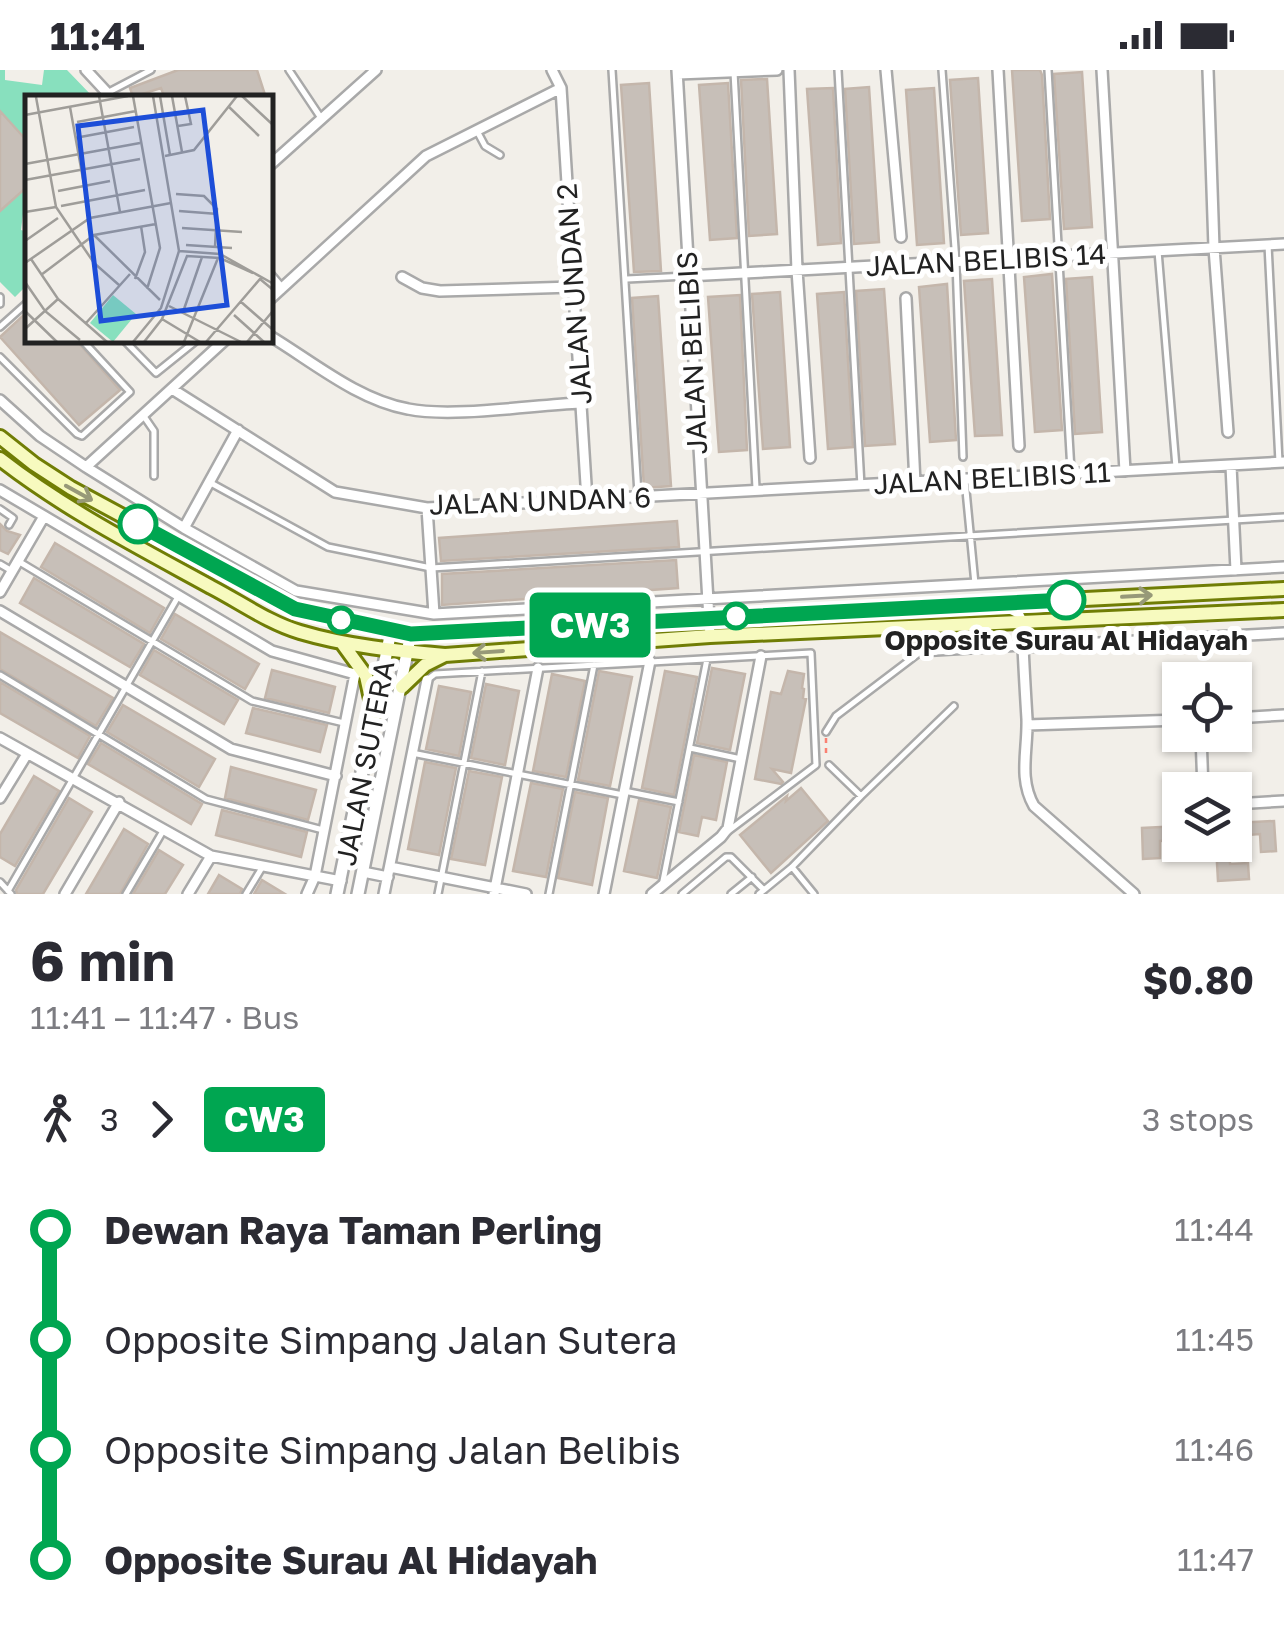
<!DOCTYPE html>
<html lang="en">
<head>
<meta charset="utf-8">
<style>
  :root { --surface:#fff; --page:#f7f7f7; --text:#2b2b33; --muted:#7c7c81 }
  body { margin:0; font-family:"Golos Text",sans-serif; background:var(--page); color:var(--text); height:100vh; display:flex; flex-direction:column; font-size:38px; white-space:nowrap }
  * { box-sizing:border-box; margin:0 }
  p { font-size:32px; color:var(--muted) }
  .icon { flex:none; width:55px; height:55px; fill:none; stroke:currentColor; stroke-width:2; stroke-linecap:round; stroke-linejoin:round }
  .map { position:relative; height:824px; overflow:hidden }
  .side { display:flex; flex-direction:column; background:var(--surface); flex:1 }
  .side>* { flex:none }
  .badge { padding:0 20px; border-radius:8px; font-size:35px; line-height:65px }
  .tools { position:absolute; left:1162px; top:592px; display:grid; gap:20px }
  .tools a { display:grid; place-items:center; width:90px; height:90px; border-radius:0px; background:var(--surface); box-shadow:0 2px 8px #0004; font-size:50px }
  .map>.badge { position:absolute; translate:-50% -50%; box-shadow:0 0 0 5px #fff }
  .legs { display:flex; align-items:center; gap:15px; height:110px; padding:0 30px; font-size:32px }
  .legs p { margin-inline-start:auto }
  .overview { display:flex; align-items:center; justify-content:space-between; height:170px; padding:0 30px }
  h1 { font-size:55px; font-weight:700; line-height:75px }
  ul { padding:0 30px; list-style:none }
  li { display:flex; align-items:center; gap:35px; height:110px; font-size:38px }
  li i { display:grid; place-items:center; width:15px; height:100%; margin:0 12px; background:currentColor }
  li i::after { content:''; width:25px; height:25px; margin:-12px; border:8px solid; border-radius:50%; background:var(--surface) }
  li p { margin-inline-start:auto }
  li:first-child i { background:linear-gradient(#0000 50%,currentColor 0) }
  li:last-child i { background:linear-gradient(currentColor 50%,#0000 0) }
  .status { display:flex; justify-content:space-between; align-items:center; height:70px; padding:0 50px; background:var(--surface); direction:ltr }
  .status svg { height:28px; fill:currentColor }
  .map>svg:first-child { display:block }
</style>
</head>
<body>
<div class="status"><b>11:41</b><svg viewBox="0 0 49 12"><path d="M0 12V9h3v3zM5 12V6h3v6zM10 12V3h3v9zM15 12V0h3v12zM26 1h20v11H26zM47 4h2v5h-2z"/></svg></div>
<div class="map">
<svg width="1284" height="824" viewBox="0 0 1284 824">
  <rect width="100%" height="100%" fill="#f2efe9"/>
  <!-- pitch -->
  <path fill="#88e0be" d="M 0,0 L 5,0 L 5,10 L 42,15 L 44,0 L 67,0 L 93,27 L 38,25 L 28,28 L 27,72 L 0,41 Z
    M 27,116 L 27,144 L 23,144 L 21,160 L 27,162 L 27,215 L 15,227 L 0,212 L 0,141 Z"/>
  <!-- building -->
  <path fill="#c7bfb8" stroke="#c4b6ab" stroke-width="2.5" d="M 178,0 L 257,0 L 266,28 L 175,28 L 174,24 L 164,26 L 161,18 L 133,27 L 130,18 Z
    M 1012,0 L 1040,0 L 1042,5 L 1050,149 L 1022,151 Z
    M 1082,2 L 1092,157 L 1064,159 L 1054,4 Z
    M 978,8 L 988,163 L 961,165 L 950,10 Z
    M 767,9 L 777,164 L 749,166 L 741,10 Z
    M 649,13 L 661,201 L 634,202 L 621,15 Z
    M 728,13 L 737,168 L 710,170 L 699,15 Z
    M 869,17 L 879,172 L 854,174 L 845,19 Z
    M 833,18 L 841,173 L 818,175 L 807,19 Z
    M 934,18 L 944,173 L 917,175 L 906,20 Z
    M 0,41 L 28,72 L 28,116 L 0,141 Z
    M 1052,204 L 1062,360 L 1035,362 L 1024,207 Z
    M 1092,207 L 1102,362 L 1075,364 L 1066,209 Z
    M 992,209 L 1002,365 L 975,366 L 964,211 Z
    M 947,214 L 956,370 L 930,372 L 919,217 Z
    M 884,219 L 895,374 L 865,376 L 856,221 Z
    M 780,222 L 790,377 L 763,379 L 752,224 Z
    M 844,222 L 853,377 L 828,379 L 817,224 Z
    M 740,225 L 747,380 L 719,382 L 708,227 Z
    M 658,226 L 671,416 L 644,418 L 632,228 Z
    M 28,241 L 28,270 L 76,270 L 120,320 L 79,355 L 0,267 Z
    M 677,451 L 679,477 L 441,491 L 439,468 Z
    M 0,454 L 7,461 L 20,465 L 8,484 L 0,480 Z
    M 55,473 L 164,538 L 150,563 L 41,497 Z
    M 676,490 L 678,518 L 442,535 L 442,504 Z
    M 34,508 L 144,574 L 130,597 L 20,533 Z
    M 175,544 L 259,594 L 245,619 L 161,569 Z
    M 0,562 L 113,628 L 96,656 L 0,599 Z
    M 154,580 L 238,630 L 224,654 L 140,605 Z
    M 712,598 L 745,604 L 730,680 L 697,673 Z
    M 272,600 L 335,617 L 329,643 L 265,628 Z
    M 599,601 L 632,607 L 610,716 L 578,710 Z
    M 665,601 L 697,607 L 674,725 L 642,718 Z
    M 788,601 L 804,604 L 802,618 L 804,619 L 803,628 L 806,629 L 791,703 L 772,699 L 783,712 L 781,714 L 755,709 L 771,622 L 781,624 Z
    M 552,604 L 585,611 L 566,707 L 533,701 Z
    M 0,612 L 90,666 L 78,688 L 0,643 Z
    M 486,614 L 519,621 L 505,695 L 471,688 Z
    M 439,616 L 471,622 L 459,686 L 426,679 Z
    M 123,635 L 215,689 L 199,717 L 107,662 Z
    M 253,638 L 327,655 L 320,682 L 246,663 Z
    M 101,673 L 202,734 L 191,754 L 88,694 Z
    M 694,685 L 727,692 L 716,750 L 702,747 L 698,766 L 679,762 Z
    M 425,692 L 456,698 L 439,785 L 408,779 Z
    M 231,697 L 316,720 L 308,750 L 225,728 Z
    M 469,701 L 502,707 L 485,795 L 451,789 Z
    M 34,706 L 59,721 L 15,796 L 0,787 L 0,764 Z
    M 531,713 L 563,719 L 546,807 L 513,801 Z
    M 801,718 L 828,751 L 771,803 L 740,765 L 787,726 L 786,731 Z
    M 575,722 L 608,728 L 592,815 L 558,808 Z
    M 69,728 L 92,742 L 43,824 L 17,824 L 16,820 Z
    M 639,730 L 671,737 L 657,808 L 624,801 Z
    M 222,740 L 307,762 L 301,787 L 216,765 Z
    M 1274,751 L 1276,781 L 1261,782 L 1260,764 L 1235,766 L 1235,753 Z
    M 1180,756 L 1180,770 L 1160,771 L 1160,788 L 1143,789 L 1142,758 Z
    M 124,759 L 148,774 L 120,824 L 86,824 Z
    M 1216,775 L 1229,775 L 1230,794 L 1248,793 L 1249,809 L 1218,811 Z
    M 159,780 L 183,795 L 165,824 L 133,824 Z
    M 219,805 L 242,819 L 240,824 L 208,824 Z
    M 262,810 L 285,824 L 254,824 Z"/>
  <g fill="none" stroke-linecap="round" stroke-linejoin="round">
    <defs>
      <path id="service" d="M 289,0 L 321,48
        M 612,0 L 638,424
        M 838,0 L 861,416
        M 942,0 L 956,192 L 963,387
        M 1048,0 L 1071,401
        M 734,2 L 756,418
        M 107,23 L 151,0
        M 477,61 L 485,76 L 500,85
        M 1268,175 L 1279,392
        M 1158,181 L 1176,397
        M 627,209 L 687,206
        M 0,227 L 0,234
        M 0,257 L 28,232
        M 124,270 L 156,303 L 197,270
        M 0,287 L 77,364 L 82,366 L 130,322 L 82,270
        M 143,345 L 154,361 L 154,406
        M 965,410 L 975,514
        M 209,412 L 328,477 L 431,498 L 1284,447
        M 0,439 L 13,448 L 9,455
        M 18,491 L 252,631 L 344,653
        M 0,494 L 12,501
        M 0,605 L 206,729 L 323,760
        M 427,610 L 435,604 L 811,583 L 816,695 L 727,762
        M 826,662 L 836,646 L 919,583 L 1023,577
        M 690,678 L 741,689
        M 412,683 L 623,725
        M 829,695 L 861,726 L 954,636
        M 624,721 L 679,732
        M 792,797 L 814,824
        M 663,811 L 707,589
        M 0,812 L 11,824
        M 764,820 L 792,797 L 861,726
        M 8,821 L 179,525
        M 126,824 L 163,761
        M 246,824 L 263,796
        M 438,824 L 482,601
        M 549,824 L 594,595
        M 682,824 L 726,787 L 731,787 L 764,820 L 759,824
        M 731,824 L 752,807"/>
      <path id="minor" d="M 86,0 L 112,28
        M 552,0 L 561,18 L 587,430
        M 677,0 L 710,566
        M 789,0 L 797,200 L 810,388
        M 886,0 L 901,167
        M 998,0 L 1019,376
        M 1102,0 L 1125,401
        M 1208,0 L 1214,178 L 1228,362
        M 678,4 L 777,0
        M 270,95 L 376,0
        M 270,206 L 281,219
        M 687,206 L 1284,174
        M 402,207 L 422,218 L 440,221 L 573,217
        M 906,228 L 915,413
        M 270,229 L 426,86 L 561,18
        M 270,266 C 313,292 358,330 408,339 C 452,348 533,335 580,333
        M 172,319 L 335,422 L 427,438 L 1284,392
        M 0,330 L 40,366 L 86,397 L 184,458 L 296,521 L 434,544 L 1284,497
        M 1231,396 L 1236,500
        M 86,397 L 225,270
        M 0,420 L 272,581 L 355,604 L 315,806 L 307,824
        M 427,438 L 434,544
        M 184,458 L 238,360
        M 0,522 L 43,448
        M 1002,535 L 1018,543 L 1022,551 C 1023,584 1025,616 1027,649 C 1028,680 1018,708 1034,736 L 1134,824
        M 0,541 L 231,679 L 336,706
        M 1023,577 L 1284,563
        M 1235,648 L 1284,645
        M 1027,655 L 1180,650
        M 1201,665 L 1203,720
        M 0,668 L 211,786 L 341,811
        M 0,728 L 27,684
        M 1235,734 L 1284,731
        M 390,797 L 526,824
        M 363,802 L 388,807
        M 65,824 L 119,732
        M 188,824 L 211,786
        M 384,824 L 427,610
        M 494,824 L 538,598
        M 604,824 L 650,591
        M 652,824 L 721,767 L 728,758 L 761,586"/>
      <path id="tertiary" d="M 337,824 L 391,561
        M 358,824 L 411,563"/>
      <path id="secondary" d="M 0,367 L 34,394 L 71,418 L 295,539 L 411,563 L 1284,519
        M 0,389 C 64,439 140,478 211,517 C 240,532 269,553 300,562 C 347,576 397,581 445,585 L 710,566 L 1284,540
        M 342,573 L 366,606 L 374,643
        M 402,617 L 425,595 L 443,586"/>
    </defs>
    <!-- service casing -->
    <use href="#service" stroke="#a9a9a9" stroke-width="10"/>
    <!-- minor casing -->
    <use href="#minor" stroke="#a9a9a9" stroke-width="14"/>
    <!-- tertiary casing -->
    <use href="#tertiary" stroke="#a9a9a9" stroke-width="16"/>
    <!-- secondary casing -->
    <use href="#secondary" stroke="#707d05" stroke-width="18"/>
    <!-- path -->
    <path stroke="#fa8072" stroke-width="2.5" stroke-dasharray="5 5" stroke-linecap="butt" d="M 826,668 L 826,685"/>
    <!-- service -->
    <use href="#service" stroke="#fff" stroke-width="5"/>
    <!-- minor -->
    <use href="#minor" stroke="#fff" stroke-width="9"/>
    <!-- tertiary -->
    <use href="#tertiary" stroke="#fff" stroke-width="11"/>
    <!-- secondary -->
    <use href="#secondary" stroke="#f7fabf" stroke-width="12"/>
  </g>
  <!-- one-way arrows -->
  <defs><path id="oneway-shaft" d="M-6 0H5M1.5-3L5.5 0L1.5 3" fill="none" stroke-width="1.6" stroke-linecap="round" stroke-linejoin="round" transform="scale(2.5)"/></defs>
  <g stroke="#979978">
    <use href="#oneway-shaft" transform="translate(79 423) rotate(29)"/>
    <use href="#oneway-shaft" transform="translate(1137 526) rotate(-3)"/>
    <use href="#oneway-shaft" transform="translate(488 582) rotate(176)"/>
  </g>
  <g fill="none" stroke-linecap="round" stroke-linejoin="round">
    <defs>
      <path id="line-1" d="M 138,454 L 295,539 L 411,564 L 1066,530"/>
    </defs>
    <!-- line-1 casing -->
    <use href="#line-1" stroke="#fff" stroke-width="22"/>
    <!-- line-1 -->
    <use href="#line-1" stroke="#00a651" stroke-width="15"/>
  </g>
  <!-- markers -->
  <g fill="#fff" stroke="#00a651" stroke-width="5">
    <circle cx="138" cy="454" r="18"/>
    <circle cx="1066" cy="530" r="18"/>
    <circle cx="736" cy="546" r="12"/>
    <circle cx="341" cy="550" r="12"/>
  </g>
  <g text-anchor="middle" stroke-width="10" stroke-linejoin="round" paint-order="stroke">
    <!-- street labels -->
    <g font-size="28" fill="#222" stroke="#fff">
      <text transform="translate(986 190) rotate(-3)" y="10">JALAN BELIBIS 14</text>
      <text transform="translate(574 224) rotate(-94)" y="10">JALAN UNDAN 2</text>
      <text transform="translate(692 283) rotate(-93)" y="10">JALAN BELIBIS</text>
      <text transform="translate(992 408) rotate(-3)" y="10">JALAN BELIBIS 11</text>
      <text transform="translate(540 431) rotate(-2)" y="10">JALAN UNDAN 6</text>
      <text transform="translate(365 693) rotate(-79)" y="10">JALAN SUTERA</text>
    </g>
    <!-- stop labels -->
    <g font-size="28" font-weight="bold" fill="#222" stroke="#fff">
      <text x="1066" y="580">Opposite Surau Al Hidayah</text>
    </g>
  </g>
  <!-- overview -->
  <g transform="translate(25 25)">
    <rect width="248" height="248" fill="#f2efe9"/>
    <path d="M 88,200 L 111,219 L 88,247 L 65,228 Z" fill="#88e0be"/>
    <path fill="none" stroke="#9f9d99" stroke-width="2.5" d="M 74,1 L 95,117M 108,1 L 135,153 L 122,194M 135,1 L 145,60M 147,1 L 157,57M 217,1 L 247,29M 11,2 L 31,112 L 69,168 L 94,190M 203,11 L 234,41M 45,12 L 65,123M 0,20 L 103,1M 52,27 L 111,16M 153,31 L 166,29 L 160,1M 50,43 L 109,32M 140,61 L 169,55 L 212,1M 0,69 L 115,48M 0,85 L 115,64M 33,96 L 85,86M 151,99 L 179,101 L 192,114 L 190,152M 36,111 L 120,95M 154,116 L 193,119M 0,117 L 31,112M 157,133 L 217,137M 69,140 L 135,205M 0,146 L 33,123M 161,150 L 207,153M 154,156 L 195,159 L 247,188M 6,164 L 33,204 L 82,247M 0,168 L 65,123 L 146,108M 16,180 L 69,140 L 131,129M 110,184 L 120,157 L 116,131M 0,187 L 20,216 L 55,245M 215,206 L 247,234M 144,211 L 216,247M 0,216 L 32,247M 158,217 L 177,162M 209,220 L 239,247M 137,224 L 175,247M 61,228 L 105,179M 0,234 L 33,204M 108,247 L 136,213 L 154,156 L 128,1M 119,247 L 137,224 L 162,161 L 195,163 L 228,178M 159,247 L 193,163M 181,247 L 235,184 L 247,194M 222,247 L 247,217"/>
    <path fill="#1d4ed8" fill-opacity="0.15" stroke="#1d4ed8" stroke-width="5" d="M 178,15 L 202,210 L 76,226 L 53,31 Z"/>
    <rect width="248" height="248" fill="none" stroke="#222" stroke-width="5"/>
  </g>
</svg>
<div class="tools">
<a><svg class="icon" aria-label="locate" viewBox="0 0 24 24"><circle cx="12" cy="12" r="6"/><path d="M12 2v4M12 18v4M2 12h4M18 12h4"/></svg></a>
<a><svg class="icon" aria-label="layers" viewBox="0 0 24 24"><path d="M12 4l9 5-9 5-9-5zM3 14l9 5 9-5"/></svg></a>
</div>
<b class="badge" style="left:590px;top:555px;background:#00a651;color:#fff">CW3</b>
</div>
<section class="side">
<div class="overview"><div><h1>6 min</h1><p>11:41 – 11:47 · Bus</p></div><b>$0.80</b></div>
<div class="legs"><svg class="icon" aria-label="walk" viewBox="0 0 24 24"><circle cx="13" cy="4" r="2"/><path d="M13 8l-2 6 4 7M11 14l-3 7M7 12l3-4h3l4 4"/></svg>3<svg class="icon" aria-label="forward" viewBox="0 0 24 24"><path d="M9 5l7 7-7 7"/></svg><b class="badge" style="background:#00a651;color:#fff">CW3</b><p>3 stops</p></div>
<ul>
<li><i style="color:#00a651"></i><b>Dewan Raya Taman Perling</b><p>11:44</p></li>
<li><i style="color:#00a651"></i><span>Opposite Simpang Jalan Sutera</span><p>11:45</p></li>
<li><i style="color:#00a651"></i><span>Opposite Simpang Jalan Belibis</span><p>11:46</p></li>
<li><i style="color:#00a651"></i><b>Opposite Surau Al Hidayah</b><p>11:47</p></li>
</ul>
</section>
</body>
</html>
